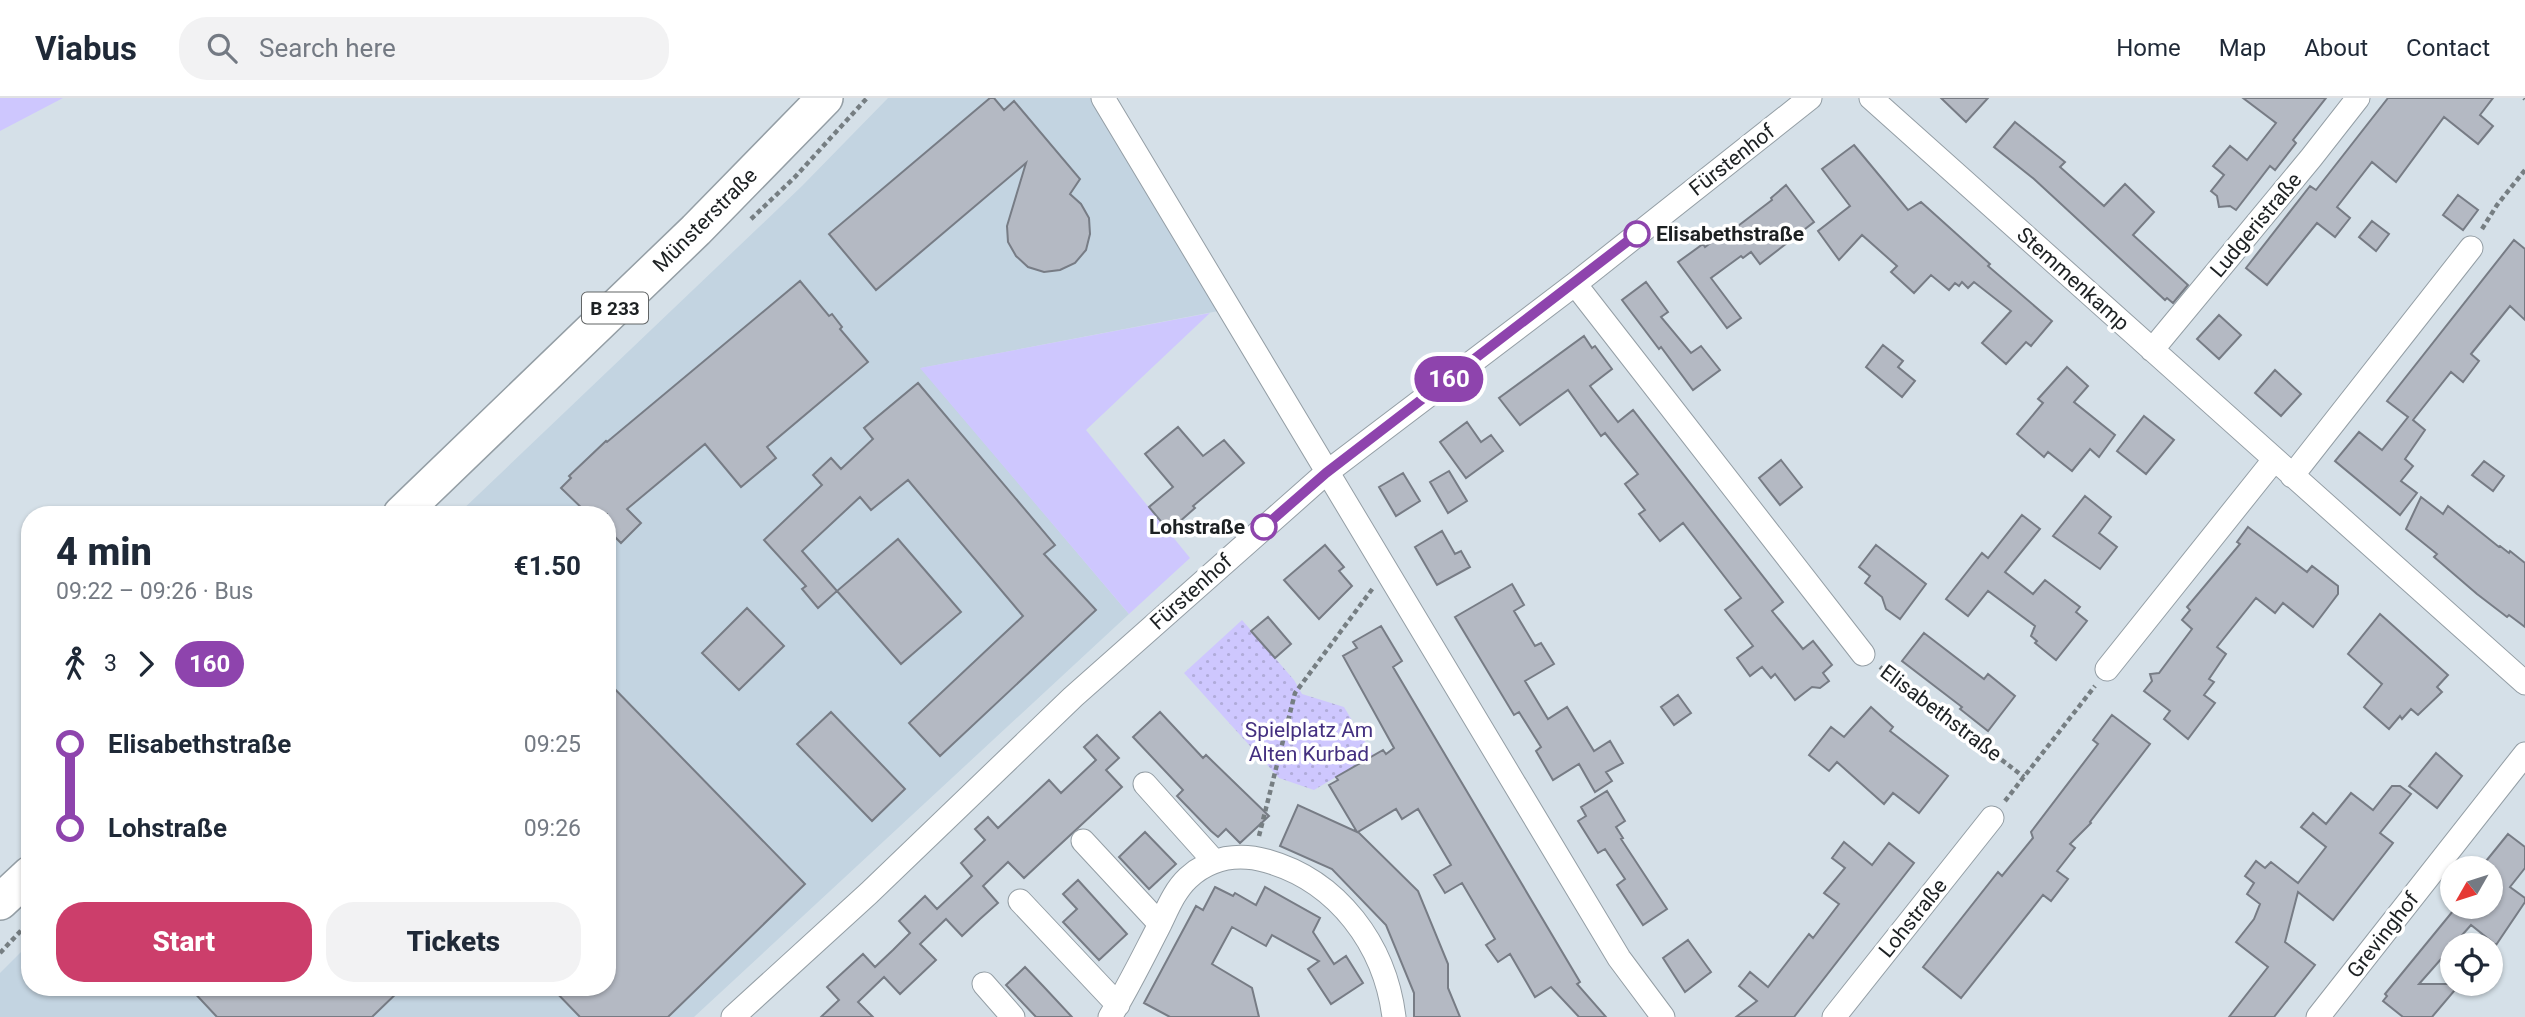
<!DOCTYPE html>
<html lang="en">
<head>
<meta charset="utf-8">
<style>
  :root { --surface:#fff; --page:#f2f2f3; --text:#1f2937; --muted:#747a83; --line:#e0e1e3; --accent:#cc3e6b }
  body { margin:0; font-family:Roboto,sans-serif; background:var(--page); color:var(--text); height:100vh; display:flex; flex-direction:column; font-size:26px; white-space:nowrap }
  * { box-sizing:border-box; margin:0 }
  p { font-size:23px; color:var(--muted) }
  .icon { flex:none; width:38px; height:38px; fill:none; stroke:currentColor; stroke-width:2; stroke-linecap:round; stroke-linejoin:round }
  .map { position:relative; flex:1; overflow:hidden }
  .sheet { position:absolute; left:21px; top:408px; width:595px; height:490px; display:flex; flex-direction:column; background:var(--surface); border-radius:28px; box-shadow:0 2px 5px #0004 }
  .sheet>* { flex:none }
  .badge { padding:0 14px; border-radius:23px; font-size:24px; line-height:46px }
  .needle { width:46px; rotate:231deg }
  .controls { position:absolute; left:2440px; top:758px; display:grid; gap:14px }
  .controls a { display:grid; place-items:center; width:63px; height:63px; border-radius:50%; background:var(--surface); box-shadow:0 2px 5px #0004; font-size:35px }
  .map>.badge { position:absolute; translate:-50% -50%; box-shadow:0 0 0 4px #fff }
  .legs { display:flex; align-items:center; gap:10px; height:77px; padding:0 35px; font-size:23px }
  .legs p { margin-inline-start:auto }
  .head { display:flex; align-items:center; justify-content:space-between; height:119px; padding:0 35px }
  h1 { font-size:38px; font-weight:800; line-height:52px }
  .primary-button { display:flex; gap:14px; margin-top:auto; padding:14px 35px }
  .primary-button a { flex:1; height:80px; border-radius:28px; background:var(--accent); color:#fff; font-size:28px; font-weight:800; line-height:80px; text-align:center }
  .primary-button a+a { background:var(--page); color:var(--text) }
  ul { padding:0 35px; list-style:none }
  li { display:flex; align-items:center; gap:24px; height:84px; font-size:26px }
  li i { display:grid; place-items:center; width:10px; height:100%; margin:0 9px; background:currentColor }
  li i::after { content:''; width:18px; height:18px; margin:-9px; border:5px solid; border-radius:50%; background:var(--surface) }
  li p { margin-inline-start:auto }
  li:first-child i { background:linear-gradient(#0000 50%,currentColor 0) }
  li:last-child i { background:linear-gradient(currentColor 50%,#0000 0) }
  header { display:flex; align-items:center; gap:42px; box-sizing:border-box; height:98px; padding:0 35px; background:var(--surface); border-bottom:2px solid var(--line) }
  header strong { font-size:33px }
  nav { display:flex; gap:38px; margin-inline-start:auto; font-size:24px }
  .search { width:490px; height:63px; background:var(--page); display:flex; align-items:center; gap:18px; box-sizing:border-box; padding:0 24px; border-radius:28px; color:var(--muted); font-size:26px }
  .map>svg:first-child { display:block }
</style>
</head>
<body>
<header>
<strong>Viabus</strong>
<div class="search"><svg class="icon" aria-label="search" viewBox="0 0 24 24"><circle cx="10" cy="10" r="6"/><path d="M15 15l6 6"/></svg>Search here</div>
<nav><a>Home</a><a>Map</a><a>About</a><a>Contact</a></nav>
</header>
<div class="map">
<svg width="2525" height="919" viewBox="0 0 2525 919">
  <defs>
    <pattern id="park-dots" width="8" height="8" patternUnits="userSpaceOnUse" patternTransform="scale(1.75)"><rect width="8" height="8" fill="#cec7fe"/><path d="M2 2h.1M6 6h.1" fill="none" stroke="#b0abd9" stroke-width="1.8" stroke-linecap="round"/></pattern>
  </defs>
  <rect width="100%" height="100%" fill="#d5e0e8"/>
  <!-- built -->
  <path fill="#c3d4e1" d="M 888,0 L 1109,0 L 1234,210 L 921,270 L 1129,516 L 694,919 L 0,919 L 0,875 L 30,845 L 30,889 L 607,889 L 607,416 L 458,416 L 802,88 Z"/>
  <!-- grass -->
  <path fill="#cec7fe" d="M 0,0 L 63,0 L 0,33 Z
    M 1210,215 L 1086,332 L 1190,460 L 1129,516 L 920,270 Z"/>
  <!-- park -->
  <path fill="url(#park-dots)" d="M 1242,522 L 1294,582 L 1302,596 L 1344,609 L 1373,657 L 1314,692 L 1279,680 L 1184,575 Z"/>
  <!-- building -->
  <path fill="#b4b9c3" stroke="#777c85" stroke-width="2" d="M 990,0 L 994,0 L 1004,12 L 1014,3 L 1080,81 L 1070,96 L 1081,106 L 1089,120 L 1090,136 L 1086,152 L 1075,165 L 1060,172 L 1044,174 L 1028,169 L 1016,158 L 1008,144 L 1007,128 L 1026,65 L 876,192 L 829,136 Z
    M 1941,0 L 1988,0 L 1966,24 Z
    M 2243,0 L 2326,0 L 2293,42 L 2296,45 L 2275,72 L 2270,68 L 2236,112 L 2230,108 L 2219,109 L 2217,98 L 2211,93 L 2224,77 L 2213,68 L 2230,48 L 2247,62 L 2276,25 Z
    M 2388,0 L 2493,0 L 2480,17 L 2493,28 L 2478,46 L 2444,19 L 2396,84 L 2372,64 L 2337,109 L 2350,120 L 2335,139 L 2317,125 L 2267,187 L 2246,170 L 2310,88 L 2316,92 Z
    M 2015,24 L 2065,64 L 2060,69 L 2104,108 L 2125,86 L 2154,114 L 2133,137 L 2188,187 L 2173,205 L 2167,200 L 2165,202 L 2034,81 L 1994,49 Z
    M 1854,47 L 1908,112 L 1921,104 L 1990,166 L 1988,168 L 2052,223 L 2031,248 L 2026,244 L 2006,266 L 1982,245 L 2011,213 L 1974,184 L 1968,190 L 1962,184 L 1959,188 L 1955,185 L 1949,192 L 1931,177 L 1914,195 L 1891,174 L 1897,168 L 1862,137 L 1839,162 L 1818,133 L 1850,108 L 1822,71 Z
    M 1786,87 L 1814,124 L 1760,166 L 1751,154 L 1743,160 L 1741,158 L 1711,180 L 1741,220 L 1727,230 L 1678,164 L 1703,146 L 1705,149 L 1732,129 L 1734,131 L 1772,102 L 1771,100 Z
    M 2458,97 L 2478,112 L 2463,132 L 2443,117 Z
    M 2372,123 L 2389,136 L 2376,153 L 2359,139 Z
    M 2514,142 L 2525,151 L 2525,222 L 2510,208 L 2471,256 L 2479,263 L 2463,284 L 2451,274 L 2413,322 L 2425,332 L 2405,361 L 2413,368 L 2401,383 L 2417,395 L 2400,417 L 2335,363 L 2359,334 L 2382,352 L 2408,319 L 2387,303 Z
    M 800,183 L 829,218 L 832,216 L 842,229 L 840,231 L 868,264 L 767,349 L 776,360 L 741,389 L 705,346 L 627,411 L 641,425 L 621,445 L 607,431 L 607,416 L 588,416 L 561,390 L 571,380 L 569,378 L 606,343 L 607,344 Z
    M 1646,184 L 1668,214 L 1661,219 L 1691,255 L 1701,248 L 1720,272 L 1693,292 L 1661,249 L 1659,251 L 1622,202 Z
    M 2219,217 L 2241,237 L 2219,261 L 2197,241 Z
    M 1584,238 L 1592,250 L 1595,248 L 1612,271 L 1590,288 L 1618,324 L 1633,312 L 1783,504 L 1772,513 L 1776,518 L 1803,551 L 1813,543 L 1832,567 L 1823,575 L 1829,583 L 1820,590 L 1812,589 L 1795,602 L 1775,576 L 1771,580 L 1762,569 L 1750,578 L 1737,560 L 1753,548 L 1725,512 L 1741,500 L 1683,425 L 1660,443 L 1639,416 L 1645,412 L 1625,386 L 1638,376 L 1605,335 L 1601,338 L 1568,292 L 1520,327 L 1499,300 Z
    M 1883,247 L 1903,263 L 1898,269 L 1915,283 L 1902,299 L 1866,269 Z
    M 2067,269 L 2088,288 L 2074,304 L 2115,337 L 2099,359 L 2090,351 L 2072,373 L 2048,354 L 2044,359 L 2017,336 L 2043,305 L 2038,301 Z
    M 2275,272 L 2301,296 L 2281,318 L 2255,295 Z
    M 918,285 L 1055,447 L 1044,456 L 1096,512 L 940,658 L 909,625 L 1023,518 L 908,382 L 871,412 L 860,399 L 802,453 L 837,493 L 818,510 L 802,491 L 806,488 L 764,442 L 822,387 L 813,377 L 831,360 L 841,371 L 873,341 L 864,330 Z
    M 2144,318 L 2174,342 L 2146,376 L 2117,353 Z
    M 1467,324 L 1481,344 L 1491,337 L 1503,353 L 1466,380 L 1440,344 Z
    M 1178,329 L 1203,358 L 1224,342 L 1244,365 L 1193,408 L 1195,410 L 1169,433 L 1149,409 L 1173,389 L 1145,356 Z
    M 1781,362 L 1802,389 L 1780,407 L 1759,380 Z
    M 2484,363 L 2504,378 L 2493,393 L 2472,377 Z
    M 1449,373 L 1467,403 L 1448,415 L 1430,384 Z
    M 1403,375 L 1420,403 L 1396,418 L 1379,389 Z
    M 2085,398 L 2111,419 L 2099,435 L 2117,449 L 2100,471 L 2053,438 Z
    M 2421,399 L 2443,416 L 2448,408 L 2499,449 L 2500,448 L 2509,455 L 2510,453 L 2525,465 L 2525,529 L 2509,517 L 2507,519 L 2477,496 L 2434,459 L 2437,456 L 2406,431 Z
    M 2022,417 L 2040,431 L 2005,474 L 2033,496 L 2045,482 L 2080,509 L 2076,514 L 2087,523 L 2056,562 L 2035,545 L 2037,543 L 2031,538 L 2035,528 L 1988,493 L 1968,518 L 1946,501 L 1982,455 L 1988,460 Z
    M 2248,429 L 2307,474 L 2312,468 L 2338,488 L 2338,496 L 2313,529 L 2283,505 L 2275,515 L 2256,500 L 2217,549 L 2226,556 L 2209,581 L 2214,584 L 2204,597 L 2215,605 L 2188,641 L 2164,621 L 2170,613 L 2144,593 L 2152,583 L 2150,576 L 2159,575 L 2192,531 L 2182,522 L 2190,512 L 2187,509 L 2240,446 L 2237,444 Z
    M 1442,433 L 1455,456 L 1461,453 L 1470,469 L 1437,487 L 1415,449 Z
    M 898,441 L 961,514 L 901,566 L 837,493 Z
    M 1325,447 L 1344,469 L 1339,473 L 1352,488 L 1319,521 L 1284,482 Z
    M 1876,447 L 1926,486 L 1900,521 L 1886,511 L 1882,499 L 1865,485 L 1870,478 L 1859,469 Z
    M 1512,486 L 1524,507 L 1514,513 L 1535,548 L 1541,545 L 1554,566 L 1525,583 L 1548,621 L 1567,609 L 1594,653 L 1610,643 L 1623,665 L 1606,674 L 1612,683 L 1595,694 L 1579,666 L 1553,682 L 1536,653 L 1541,649 L 1519,614 L 1514,617 L 1455,519 Z
    M 747,510 L 784,548 L 739,592 L 702,555 Z
    M 2380,516 L 2448,577 L 2437,589 L 2442,594 L 2418,617 L 2411,611 L 2402,621 L 2400,618 L 2389,631 L 2364,609 L 2382,586 L 2348,556 Z
    M 1268,519 L 1291,546 L 1275,560 L 1251,533 Z
    M 1381,528 L 1402,563 L 1393,569 L 1580,884 L 1577,886 L 1606,919 L 1579,919 L 1551,889 L 1535,899 L 1510,856 L 1498,864 L 1486,847 L 1495,841 L 1462,785 L 1445,795 L 1434,777 L 1451,767 L 1418,711 L 1402,721 L 1396,711 L 1358,734 L 1418,793 L 1448,866 L 1448,890 L 1460,919 L 1414,919 L 1414,895 L 1386,827 L 1332,771 L 1280,748 L 1298,707 L 1357,734 L 1329,687 L 1338,682 L 1336,679 L 1383,652 L 1386,656 L 1394,650 L 1343,558 L 1357,550 L 1353,544 Z
    M 1924,535 L 1984,581 L 1988,576 L 2015,598 L 1988,633 L 1960,611 L 1962,609 L 1902,563 Z
    M 607,583 L 805,786 L 668,919 L 580,919 L 551,889 L 607,889 Z
    M 1678,597 L 1691,615 L 1674,627 L 1661,609 Z
    M 1871,609 L 1893,629 L 1890,633 L 1948,678 L 1919,715 L 1893,695 L 1884,706 L 1837,664 L 1829,673 L 1809,657 L 1831,629 L 1844,639 Z
    M 831,614 L 905,691 L 872,723 L 797,646 Z
    M 1160,614 L 1203,660 L 1206,657 L 1269,718 L 1240,745 L 1226,731 L 1218,739 L 1211,733 L 1177,698 L 1183,692 L 1133,639 Z
    M 2112,617 L 2150,646 L 2090,724 L 2091,725 L 2070,746 L 2075,750 L 2057,773 L 2068,781 L 2051,803 L 2043,797 L 1961,900 L 1923,869 L 1998,774 L 2002,778 L 2033,740 L 2031,734 L 2098,646 L 2093,642 Z
    M 1097,637 L 1119,660 L 1106,672 L 1122,689 L 1024,780 L 1008,764 L 983,788 L 998,805 L 980,821 L 962,838 L 946,821 L 920,846 L 936,862 L 900,896 L 884,879 L 858,904 L 873,919 L 821,919 L 839,902 L 827,889 L 863,856 L 875,869 L 893,852 L 910,835 L 899,823 L 925,798 L 937,811 L 972,778 L 961,765 L 985,742 L 975,731 L 988,719 L 998,730 L 1049,682 L 1061,695 L 1096,662 L 1084,649 Z
    M 2436,655 L 2462,678 L 2437,710 L 2409,688 Z
    M 2392,688 L 2400,688 L 2411,696 L 2380,735 L 2393,745 L 2333,822 L 2298,794 L 2285,844 L 2315,867 L 2274,919 L 2229,919 L 2268,869 L 2236,844 L 2254,821 L 2260,806 L 2247,796 L 2254,785 L 2245,778 L 2256,763 L 2265,770 L 2271,764 L 2298,785 L 2326,749 L 2301,729 L 2313,715 L 2326,726 L 2351,695 L 2373,712 Z
    M 1607,693 L 1625,723 L 1616,729 L 1623,740 L 1621,741 L 1667,811 L 1643,827 L 1617,787 L 1625,781 L 1605,751 L 1598,755 L 1578,723 L 1586,718 L 1581,709 Z
    M 1145,734 L 1176,766 L 1149,791 L 1119,759 Z
    M 2508,736 L 2525,749 L 2525,770 L 2510,789 L 2525,800 L 2525,804 L 2496,847 L 2471,827 L 2419,886 L 2460,886 L 2432,919 L 2403,919 L 2383,903 L 2387,898 L 2385,896 L 2453,813 L 2448,808 L 2490,808 L 2490,770 L 2482,768 Z
    M 1844,744 L 1872,767 L 1889,745 L 1914,765 L 1794,919 L 1736,919 L 1757,903 L 1739,888 L 1750,874 L 1768,889 L 1809,836 L 1813,840 L 1839,806 L 1824,795 L 1845,770 L 1832,760 Z
    M 1078,782 L 1127,836 L 1099,862 L 1063,824 L 1077,811 L 1063,796 Z
    M 1215,789 L 1233,798 L 1235,795 L 1256,807 L 1265,789 L 1320,820 L 1313,834 L 1334,866 L 1346,858 L 1363,885 L 1331,906 L 1308,871 L 1319,863 L 1272,837 L 1266,848 L 1232,829 L 1212,866 L 1252,890 L 1259,919 L 1170,919 L 1144,905 L 1196,808 L 1203,812 Z
    M 1688,842 L 1711,874 L 1685,894 L 1663,860 Z
    M 1025,869 L 1044,889 L 1072,919 L 1036,919 L 1006,887 Z
    M 189,889 L 403,889 L 372,919 L 217,919 Z"/>
  <g fill="none" stroke-linecap="round" stroke-linejoin="round">
    <defs>
      <path id="minor" d="M 1103,0 C 1273,288 1448,573 1619,860 L 1663,919
        M 1871,0 L 2525,585
        M 1575,186 L 1863,556
        M 2152,252 L 2311,60 L 2358,0
        M 2292,378 L 2471,150
        M 2107,571 L 2274,362
        M 1145,686 L 1214,763
        M 1083,743 L 1160,826
        M 1020,803 L 1118,907
        M 984,886 L 1013,919
        M 733,919 L 869,795 L 1073,599 L 1326,375 L 1575,186 L 1810,0
        M 1110,919 C 1128,890 1143,859 1158,830 C 1167,812 1174,793 1188,780 C 1211,759 1239,755 1267,763 C 1338,783 1385,847 1394,919
        M 1834,919 L 1992,720
        M 2318,919 L 2525,656"/>
      <path id="primary" d="M 401,416 L 696,132 L 825,0
        M 0,804 L 30,776"/>
    </defs>
    <!-- minor casing -->
    <use href="#minor" stroke="#949ea5" stroke-width="25"/>
    <!-- primary casing -->
    <use href="#primary" stroke="#949ea5" stroke-width="38"/>
    <!-- path -->
    <path stroke="#767e82" stroke-width="4.5" stroke-dasharray="5 3.5" stroke-linecap="butt" d="M 2524,0 L 2525,1
      M 751,121 L 795,79 L 867,0
      M 2482,131 L 2497,107 L 2525,72
      M 1880,569 L 2024,679
      M 2005,703 L 2095,588
      M 1259,738 L 1295,595 L 1373,490
      M 0,855 L 30,823"/>
    <!-- minor -->
    <use href="#minor" stroke="#fff" stroke-width="23"/>
    <!-- primary -->
    <use href="#primary" stroke="#fff" stroke-width="35"/>
  </g>
  <g fill="none" stroke-linecap="round" stroke-linejoin="round">
    <defs>
      <path id="line-1" d="M 1264,429 L 1326,375 L 1637,136"/>
    </defs>
    <!-- line-1 casing -->
    <use href="#line-1" stroke="#fff" stroke-width="16"/>
    <!-- line-1 -->
    <use href="#line-1" stroke="#8e44ad" stroke-width="10"/>
  </g>
  <!-- markers -->
  <g fill="#fff" stroke="#8e44ad" stroke-width="3.5">
    <circle cx="1637" cy="136" r="12"/>
    <circle cx="1264" cy="429" r="12"/>
  </g>
  <g text-anchor="middle" stroke-width="7" stroke-linejoin="round" paint-order="stroke">
    <!-- shield labels -->
    <rect fill="#fff" stroke="#616465" stroke-width="2" x="582" y="194.5" width="66" height="31" rx="5"/>
    <g font-size="19" font-weight="bold" fill="#1d2123">
      <text x="615" y="217">B 233</text>
    </g>
    <!-- street labels -->
    <g font-size="21" fill="#1d2123" stroke="#fff">
      <text transform="translate(1732 62) rotate(-38)" y="7">Fürstenhof</text>
      <text transform="translate(705 122) rotate(-45)" y="7">Münsterstraße</text>
      <text transform="translate(2256 127) rotate(-50)" y="7">Ludgeristraße</text>
      <text transform="translate(2073 181) rotate(42)" y="7">Stemmenkamp</text>
      <text transform="translate(1191 494) rotate(-42)" y="7">Fürstenhof</text>
      <text transform="translate(1941 615) rotate(37)" y="7">Elisabethstraße</text>
      <text transform="translate(1913 820) rotate(-51)" y="7">Lohstraße</text>
      <text transform="translate(2383 837) rotate(-52)" y="7">Grevinghof</text>
    </g>
    <!-- stop labels -->
    <g font-size="21" font-weight="bold" fill="#1d2123" stroke="#fff" text-anchor="start">
      <text x="1656" y="143">Elisabethstraße</text>
      <text x="1245" y="436" text-anchor="end">Lohstraße</text>
    </g>
    <!-- park labels -->
    <g font-size="21" fill="#443080" stroke="#fff">
      <text x="1309" y="639">Spielplatz Am<tspan x="1309" dy="24">Alten Kurbad</tspan></text>
    </g>
  </g>
</svg>
<div class="controls">
<a><svg class="needle" viewBox="-14 -14 28 28"><path d="M0-13l5 13h-10z" fill="#e53935"/><path d="M0 13l5-13h-10z" fill="#747a83"/></svg></a>
<a><svg class="icon" aria-label="locate" viewBox="0 0 24 24"><circle cx="12" cy="12" r="6"/><path d="M12 2v4M12 18v4M2 12h4M18 12h4"/></svg></a>
</div>
<b class="badge" style="left:1449px;top:281px;background:#8e44ad;color:#fff">160</b>
<section class="sheet">
<div class="head"><div><h1>4 min</h1><p>09:22 – 09:26 · Bus</p></div><b>€1.50</b></div>
<div class="legs"><svg class="icon" aria-label="walk" viewBox="0 0 24 24"><circle cx="13" cy="4" r="2"/><path d="M13 8l-2 6 4 7M11 14l-3 7M7 12l3-4h3l4 4"/></svg>3<svg class="icon" aria-label="forward" viewBox="0 0 24 24"><path d="M9 5l7 7-7 7"/></svg><b class="badge" style="background:#8e44ad;color:#fff">160</b></div>
<ul>
<li><i style="color:#8e44ad"></i><b>Elisabethstraße</b><p>09:25</p></li>
<li><i style="color:#8e44ad"></i><b>Lohstraße</b><p>09:26</p></li>
</ul>
<div class="primary-button"><a>Start</a><a>Tickets</a></div>
</section>
</div>
</body>
</html>
